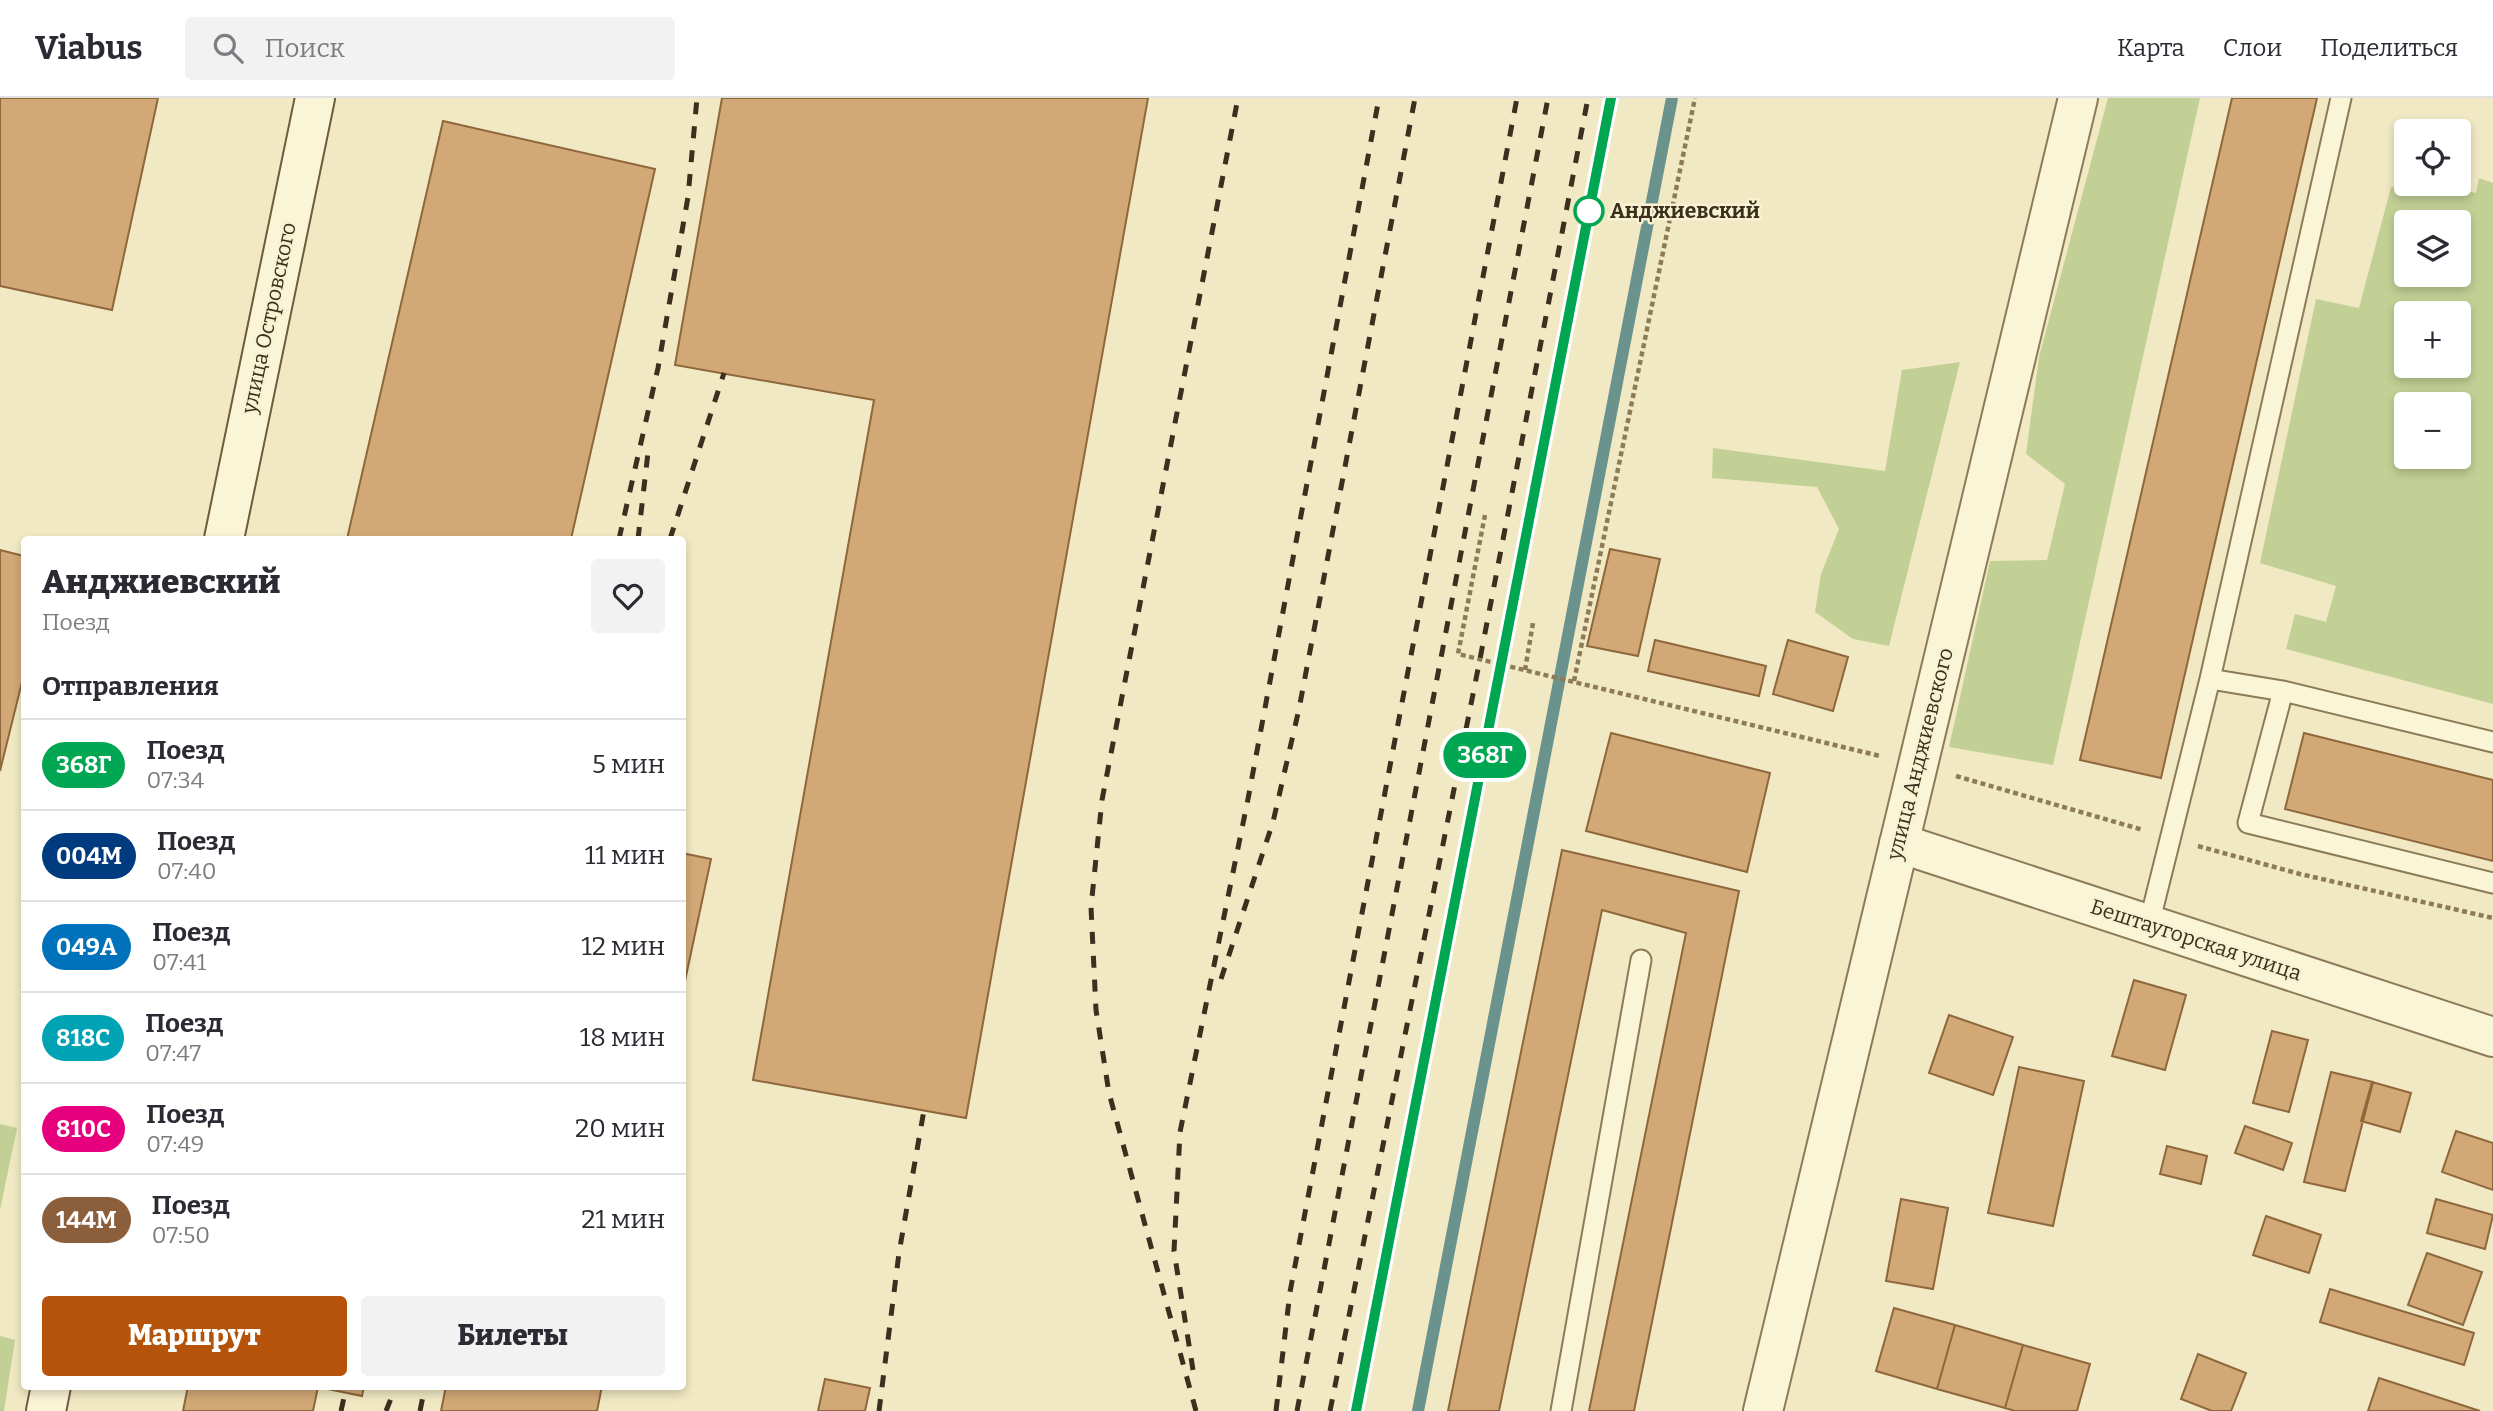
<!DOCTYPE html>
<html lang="ru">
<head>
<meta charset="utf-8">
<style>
  :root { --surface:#fff; --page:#f2f2f3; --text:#2b2b33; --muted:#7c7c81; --line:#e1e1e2; --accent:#b45309 }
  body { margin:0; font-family:Bitter,serif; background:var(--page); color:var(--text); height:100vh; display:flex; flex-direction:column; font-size:26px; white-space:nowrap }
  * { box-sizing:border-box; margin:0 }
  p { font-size:23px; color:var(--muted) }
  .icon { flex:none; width:38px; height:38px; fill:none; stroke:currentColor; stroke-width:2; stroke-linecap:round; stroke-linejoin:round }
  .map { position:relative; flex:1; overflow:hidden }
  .sheet { position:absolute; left:21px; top:438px; width:665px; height:854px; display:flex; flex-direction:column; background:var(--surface); border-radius:7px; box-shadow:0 4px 10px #0003 }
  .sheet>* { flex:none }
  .badge { padding:0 14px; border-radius:23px; font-size:24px; line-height:46px }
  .tools { position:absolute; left:2394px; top:21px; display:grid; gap:14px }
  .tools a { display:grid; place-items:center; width:77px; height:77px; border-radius:7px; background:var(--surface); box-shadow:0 4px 10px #0003; font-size:35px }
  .map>.badge { position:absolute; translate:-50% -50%; box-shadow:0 0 0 4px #fff }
  h2 { padding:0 21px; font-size:26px; line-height:63px }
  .round { display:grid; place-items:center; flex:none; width:74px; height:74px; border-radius:7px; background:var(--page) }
  .head { display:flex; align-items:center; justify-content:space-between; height:119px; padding:0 21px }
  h1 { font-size:33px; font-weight:800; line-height:52px }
  .cta { display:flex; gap:14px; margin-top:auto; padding:14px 21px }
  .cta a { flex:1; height:80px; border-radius:7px; background:var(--accent); color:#fff; font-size:28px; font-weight:800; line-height:80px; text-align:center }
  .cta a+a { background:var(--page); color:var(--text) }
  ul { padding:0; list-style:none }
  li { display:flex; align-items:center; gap:21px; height:91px; padding:0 21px; border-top:2px solid var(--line) }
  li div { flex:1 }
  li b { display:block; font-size:26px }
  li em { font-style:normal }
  li .badge { min-width:77px; font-weight:700; text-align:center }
  header { display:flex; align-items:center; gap:42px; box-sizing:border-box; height:98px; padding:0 35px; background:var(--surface); border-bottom:2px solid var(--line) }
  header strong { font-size:33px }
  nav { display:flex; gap:38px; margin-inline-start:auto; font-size:24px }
  .search { width:490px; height:63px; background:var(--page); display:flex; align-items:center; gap:18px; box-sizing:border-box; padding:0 24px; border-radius:7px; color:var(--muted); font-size:26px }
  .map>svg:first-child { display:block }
</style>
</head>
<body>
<header>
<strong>Viabus</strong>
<div class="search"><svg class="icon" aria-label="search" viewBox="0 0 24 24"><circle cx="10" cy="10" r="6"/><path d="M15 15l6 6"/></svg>Поиск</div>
<nav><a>Карта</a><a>Слои</a><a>Поделиться</a></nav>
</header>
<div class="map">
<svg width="2493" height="1313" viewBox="0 0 2493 1313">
  <rect width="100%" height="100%" fill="#f1e9c3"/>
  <!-- green -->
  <path fill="#c2d095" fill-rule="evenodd" d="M 2108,0 L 2200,0 L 2053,667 L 1949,649 L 1990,463 L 2047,462 L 2065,386 L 2026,356 L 2039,259 Z
    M 2479,80 L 2493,85 L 2493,606 L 2286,551 L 2295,516 L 2326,524 L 2336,488 L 2260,465 L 2316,201 L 2359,210 L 2391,89 L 2430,86 L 2476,95 ZM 2459,124 L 2459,177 L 2406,177 L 2406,124 ZM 2406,215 L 2459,215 L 2459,268 L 2406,268 ZM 2459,306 L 2459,359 L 2406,359 L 2406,306 Z
    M 1960,264 L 1889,548 L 1853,541 L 1815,514 L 1821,476 L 1839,431 L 1817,389 L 1712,380 L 1713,350 L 1885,373 L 1902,272 Z
    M 0,1026 L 17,1030 L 0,1112 Z
    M 0,1238 L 15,1242 L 4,1313 L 0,1313 Z"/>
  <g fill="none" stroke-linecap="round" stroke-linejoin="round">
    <!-- stream -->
    <path stroke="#6b938e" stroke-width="12" d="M 1418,1313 L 1672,0"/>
  </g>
  <!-- building -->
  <path fill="#d2a876" stroke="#8e673c" stroke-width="2" d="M 0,0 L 158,0 L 112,212 L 0,188 Z
    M 722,0 L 1148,0 L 966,1020 L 753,982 L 874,302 L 675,267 Z
    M 2232,0 L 2317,0 L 2161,680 L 2080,662 Z
    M 443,23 L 655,71 L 571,441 L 347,441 Z
    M 1610,451 L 1660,461 L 1638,558 L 1587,548 Z
    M 0,452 L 24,458 L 24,576 L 0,673 Z
    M 1655,542 L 1766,568 L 1759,598 L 1648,573 Z
    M 1788,542 L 1848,559 L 1833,613 L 1773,596 Z
    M 1611,635 L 1770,675 L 1747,774 L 1586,733 Z
    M 2304,635 L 2493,682 L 2493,763 L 2285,711 Z
    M 1562,752 L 1739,793 L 1634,1313 L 1589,1313 L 1686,835 L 1602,812 L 1499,1313 L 1448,1313 Z
    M 682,755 L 711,761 L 682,897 Z
    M 2134,882 L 2186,897 L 2165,972 L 2112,958 Z
    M 1949,917 L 2013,939 L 1993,997 L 1929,975 Z
    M 2272,933 L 2308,942 L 2289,1014 L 2253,1005 Z
    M 2019,969 L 2084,983 L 2053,1128 L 1988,1115 Z
    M 2331,974 L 2373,984 L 2345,1093 L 2304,1084 Z
    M 2372,984 L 2411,995 L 2400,1034 L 2361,1023 Z
    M 2245,1028 L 2292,1045 L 2283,1072 L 2235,1055 Z
    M 2456,1033 L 2493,1045 L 2493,1092 L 2442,1074 Z
    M 2167,1048 L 2207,1058 L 2201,1086 L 2160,1076 Z
    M 1901,1101 L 1948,1110 L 1933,1191 L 1886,1183 Z
    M 2436,1101 L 2493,1117 L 2485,1151 L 2427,1135 Z
    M 2266,1118 L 2321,1137 L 2309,1175 L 2253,1157 Z
    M 2427,1155 L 2482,1174 L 2463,1227 L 2408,1207 Z
    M 2330,1191 L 2474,1235 L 2464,1267 L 2320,1224 Z
    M 1894,1210 L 1955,1227 L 1937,1291 L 1876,1273 Z
    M 1955,1227 L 2023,1247 L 2005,1310 L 1937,1291 Z
    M 2023,1247 L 2090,1266 L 2077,1313 L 2015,1313 L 2005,1310 Z
    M 2198,1256 L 2246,1275 L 2231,1313 L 2212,1313 L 2181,1301 Z
    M 2379,1280 L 2480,1313 L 2368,1313 Z
    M 825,1281 L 870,1290 L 865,1313 L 818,1313 Z
    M 188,1288 L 364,1288 L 362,1298 L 318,1289 L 313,1313 L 183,1313 Z
    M 446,1288 L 602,1288 L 597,1313 L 441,1313 Z"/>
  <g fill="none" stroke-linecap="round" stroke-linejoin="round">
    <defs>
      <path id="lane" d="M 2210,581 L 2341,0
        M 2283,593 L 2248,725 L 2493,785
        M 2149,826 L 2210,581 L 2283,593 L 2493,644
        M 1561,1313 L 1641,862"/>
      <path id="street" d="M 1899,745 L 2493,939
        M 1763,1313 L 2078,0"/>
      <path id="secondary" d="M 224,441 L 315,0
        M 46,1313 L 51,1288"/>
    </defs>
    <!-- lane casing -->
    <use href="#lane" stroke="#8d7b58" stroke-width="23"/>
    <!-- street casing -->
    <use href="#street" stroke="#8d7b58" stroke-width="42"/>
    <!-- secondary casing -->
    <use href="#secondary" stroke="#6e5c3b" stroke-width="42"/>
    <!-- path -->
    <path stroke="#8d7b58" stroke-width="4.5" stroke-dasharray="5 3.5" stroke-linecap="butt" d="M 1485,417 L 1458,556 L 1880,658
      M 1525,572 L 1533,525
      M 1574,583 L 1695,0
      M 1956,678 L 2143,732
      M 2198,748 L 2300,776 L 2493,820"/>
    <!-- lane -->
    <use href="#lane" stroke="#fbf5d7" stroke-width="19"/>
    <!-- street -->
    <use href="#street" stroke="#fbf5d7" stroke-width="38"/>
    <!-- secondary -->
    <use href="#secondary" stroke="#fbf5d7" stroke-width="38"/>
    <!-- rail -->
    <path stroke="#3b301d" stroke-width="5" stroke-dasharray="12 12" stroke-linecap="butt" d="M 619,441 L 658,270 L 688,99 L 697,0
      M 638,441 L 649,346
      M 670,441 L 724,275
      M 1221,881 L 1273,724 L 1299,611 L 1415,0
      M 1193,1272 L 1174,1153 L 1180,1034 L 1248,701 L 1379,0
      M 341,1313 L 345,1295
      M 386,1313 L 396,1288
      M 420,1313 L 425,1288
      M 879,1313 L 899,1155 L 924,1012
      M 1196,1313 L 1109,995 L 1096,912 L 1091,809 L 1102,702 L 1238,0
      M 1276,1313 L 1290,1194 L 1517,0
      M 1297,1313 L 1548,0
      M 1330,1313 L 1480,561 L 1588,0
      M 1356,1313 L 1611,0"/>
  </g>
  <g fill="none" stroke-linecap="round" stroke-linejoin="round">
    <defs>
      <path id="line" d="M 1356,1313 L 1611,0"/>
    </defs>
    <!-- line casing -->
    <use href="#line" stroke="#fff" stroke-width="16"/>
    <!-- line -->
    <use href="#line" stroke="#00a651" stroke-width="10"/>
  </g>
  <!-- markers -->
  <circle fill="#fff" stroke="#00a651" stroke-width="3.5" cx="1589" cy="113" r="14"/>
  <g text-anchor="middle" stroke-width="5" stroke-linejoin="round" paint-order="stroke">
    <!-- stop labels -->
    <g font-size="21" font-weight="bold" fill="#3b301d" stroke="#f8f2d3" text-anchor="start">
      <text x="1610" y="120">Анджиевский</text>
    </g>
    <!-- street labels -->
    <g font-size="21" fill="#3b301d" stroke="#f8f2d3">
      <text transform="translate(269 220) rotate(-78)" y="7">улица Островского</text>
      <text transform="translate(1920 656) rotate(-76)" y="7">улица Анджиевского</text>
      <text transform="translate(2196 842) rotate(18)" y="7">Бештаугорская улица</text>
    </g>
  </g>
</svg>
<div class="tools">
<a><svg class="icon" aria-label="locate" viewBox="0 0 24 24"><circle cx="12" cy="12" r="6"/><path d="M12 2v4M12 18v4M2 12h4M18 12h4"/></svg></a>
<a><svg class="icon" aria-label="layers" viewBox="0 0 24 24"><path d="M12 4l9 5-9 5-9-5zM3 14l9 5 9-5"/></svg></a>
<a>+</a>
<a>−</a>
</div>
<b class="badge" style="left:1485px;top:657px;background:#00a651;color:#fff">368Г</b>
<section class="sheet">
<div class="head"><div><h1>Анджиевский</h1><p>Поезд</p></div><a class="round"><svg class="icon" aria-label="heart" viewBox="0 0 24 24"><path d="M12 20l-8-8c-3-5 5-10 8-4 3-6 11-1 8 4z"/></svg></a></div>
<h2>Отправления</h2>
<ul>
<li><span class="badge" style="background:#00a651;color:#fff">368Г</span><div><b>Поезд</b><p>07:34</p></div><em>5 мин</em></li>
<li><span class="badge" style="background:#003b80;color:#fff">004М</span><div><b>Поезд</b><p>07:40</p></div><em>11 мин</em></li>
<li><span class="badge" style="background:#0072bc;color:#fff">049А</span><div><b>Поезд</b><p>07:41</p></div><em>12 мин</em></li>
<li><span class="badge" style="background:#00a3b4;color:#fff">818С</span><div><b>Поезд</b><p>07:47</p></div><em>18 мин</em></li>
<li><span class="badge" style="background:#e6007e;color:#fff">810С</span><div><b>Поезд</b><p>07:49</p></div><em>20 мин</em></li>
<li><span class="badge" style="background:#8b5e3c;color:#fff">144М</span><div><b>Поезд</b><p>07:50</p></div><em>21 мин</em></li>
</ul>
<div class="cta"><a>Маршрут</a><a>Билеты</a></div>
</section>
</div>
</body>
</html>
